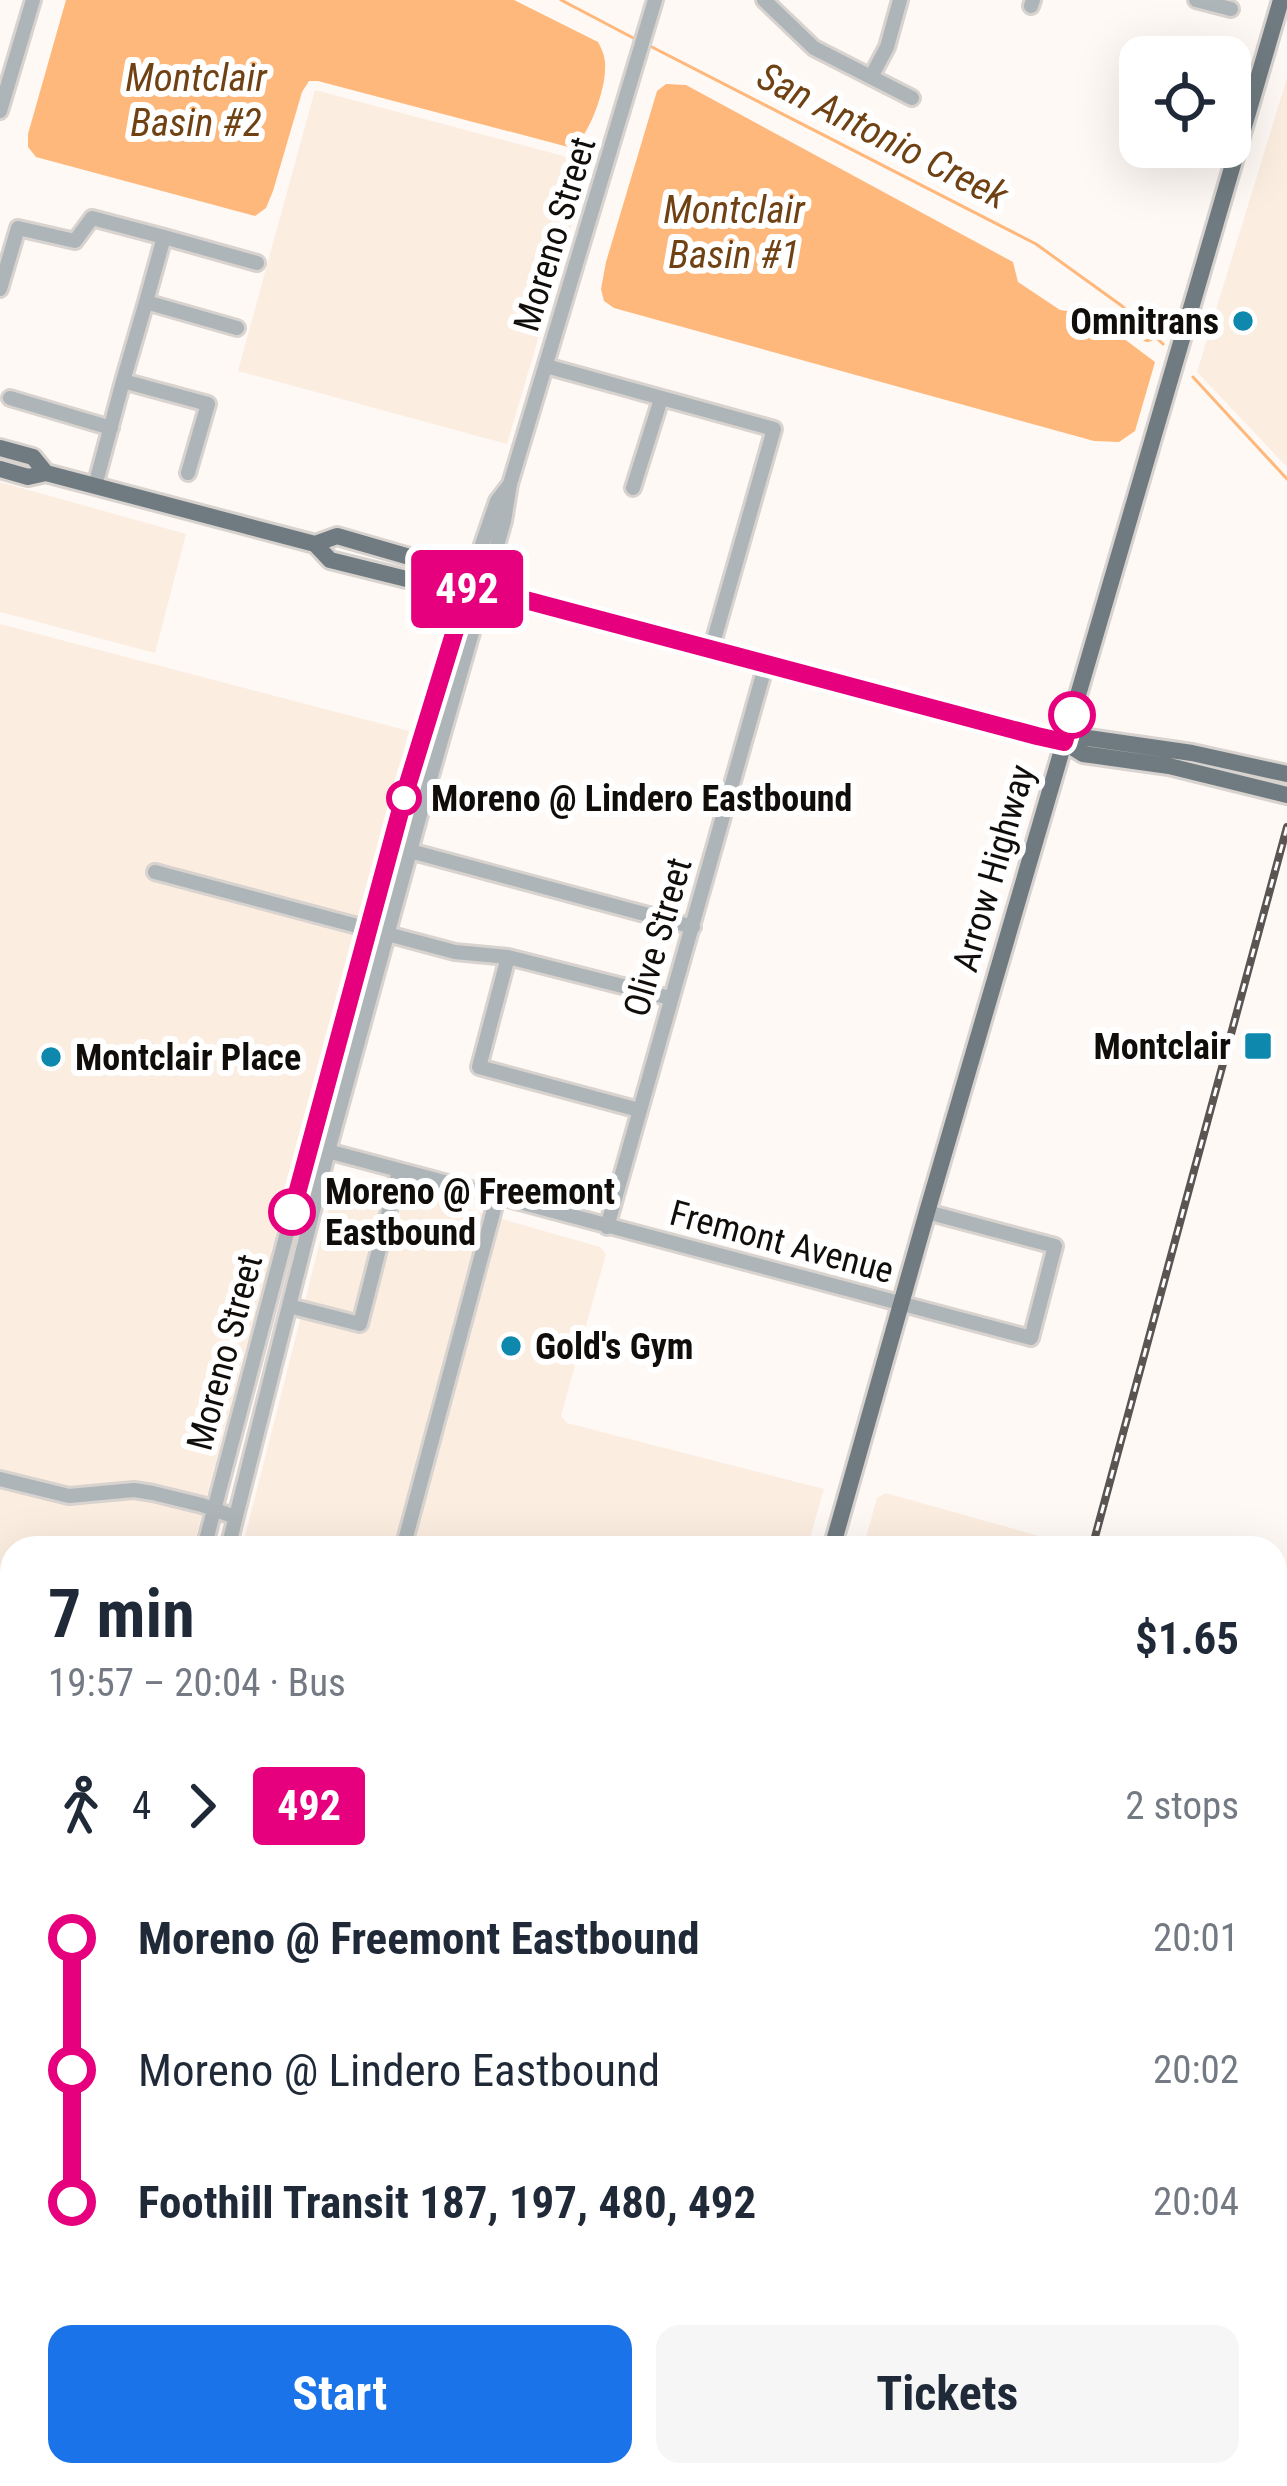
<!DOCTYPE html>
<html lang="en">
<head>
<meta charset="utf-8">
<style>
  :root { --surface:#fff; --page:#f6f6f7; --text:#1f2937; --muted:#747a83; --accent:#1a73e8 }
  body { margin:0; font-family:"Roboto Condensed",sans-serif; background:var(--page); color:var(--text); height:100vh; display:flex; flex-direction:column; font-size:45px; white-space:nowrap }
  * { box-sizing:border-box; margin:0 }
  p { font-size:39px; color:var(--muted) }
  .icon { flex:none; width:66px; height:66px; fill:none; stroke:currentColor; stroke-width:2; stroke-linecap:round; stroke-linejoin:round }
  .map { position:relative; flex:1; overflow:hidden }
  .details { position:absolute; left:0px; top:1536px; width:1287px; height:951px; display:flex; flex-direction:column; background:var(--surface); border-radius:36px 36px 0 0; box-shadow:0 12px 48px #0002 }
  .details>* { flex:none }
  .badge { padding:0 24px; border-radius:9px; font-size:42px; line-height:78px }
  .fabs { position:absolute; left:1119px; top:36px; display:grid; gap:24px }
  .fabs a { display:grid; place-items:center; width:132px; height:132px; border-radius:24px; background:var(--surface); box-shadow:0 12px 48px #0002; font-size:60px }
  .map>.badge { position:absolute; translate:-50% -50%; box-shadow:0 0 0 6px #fff }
  .legs { display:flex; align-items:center; gap:18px; height:132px; padding:0 48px; font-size:39px }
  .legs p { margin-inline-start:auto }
  .head { display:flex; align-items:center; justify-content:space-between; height:204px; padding:0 48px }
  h1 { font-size:66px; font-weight:700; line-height:90px }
  .primary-button { display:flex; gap:24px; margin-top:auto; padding:24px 48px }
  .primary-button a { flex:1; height:138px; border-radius:24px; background:var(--accent); color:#fff; font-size:48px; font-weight:700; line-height:138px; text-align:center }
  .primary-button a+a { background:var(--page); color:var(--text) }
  ul { padding:0 48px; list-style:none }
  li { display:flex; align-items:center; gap:42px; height:132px; font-size:45px }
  li i { display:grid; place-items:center; width:18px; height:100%; margin:0 15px; background:currentColor }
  li i::after { content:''; width:30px; height:30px; margin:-15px; border:9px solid; border-radius:50%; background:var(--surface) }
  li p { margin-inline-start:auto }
  li:first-child i { background:linear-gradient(#0000 50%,currentColor 0) }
  li:last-child i { background:linear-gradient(currentColor 50%,#0000 0) }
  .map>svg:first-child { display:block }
</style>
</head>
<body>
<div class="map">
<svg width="1287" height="2486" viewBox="0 0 1287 2486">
  <rect width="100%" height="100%" fill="#fef9f5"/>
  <!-- built -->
  <path fill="#fcede1" d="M 1287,78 L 1287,467 L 1197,372 Z
    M 315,90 L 590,163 L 507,444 L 238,371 Z
    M 0,482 L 186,534 L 155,653 L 0,612 Z
    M 0,624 L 409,731 L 193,1548 L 12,1548 L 12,1637 L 0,1633 Z
    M 345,1179 L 401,1190 L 600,1247 L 606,1254 L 561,1416 L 567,1423 L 824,1489 L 807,1548 L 242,1548 L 335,1183 Z
    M 886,1493 L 1071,1545 L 1071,1548 L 863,1548 L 877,1498 Z
    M 0,1694 L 12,1697 L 12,2270 L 0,2315 Z
    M 1287,1723 L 1287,1976 L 1275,1972 L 1275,1768 Z
    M 1287,2035 L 1287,2200 L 1275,2197 L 1275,2042 Z"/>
  <!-- water -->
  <path fill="#ffb87b" d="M 66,0 L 514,0 L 598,42 C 603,51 606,59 605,70 C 605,90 589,137 572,148 L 318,81 L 309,81 L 302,92 L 273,191 L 266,208 L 255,216 L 36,157 L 28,147 L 28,134 Z
    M 666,84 L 686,85 L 1013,262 L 1018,282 L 1060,310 L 1091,314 L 1155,362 L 1135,431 L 1119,442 L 1094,441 L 614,308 L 604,301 L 601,289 L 606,262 L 657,91 Z"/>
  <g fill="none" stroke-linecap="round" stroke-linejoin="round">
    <!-- stream -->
    <path stroke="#ffb87b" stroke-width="3" d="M 561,0 L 639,41
      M 648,45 L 1036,244 L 1122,306 L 1163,344
      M 1193,377 L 1287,479"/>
    <!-- canal -->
    <path stroke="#ffb87b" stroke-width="10" d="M 1147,337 L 1152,335"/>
    <defs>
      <path id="minor" d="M 764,0 L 814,48 L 912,98
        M 1196,0 L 1231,9
        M 1031,6 L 1033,0
        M 871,77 L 887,47 L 900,0
        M 0,111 L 33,0
        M 0,289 L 18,228 L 75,241 L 92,218 L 164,237
        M 146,302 L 164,237 L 257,263
        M 546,366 L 774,429 L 711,650
        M 123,381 L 146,302 L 237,328
        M 10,398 L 111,428
        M 95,486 L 123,381 L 208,404 L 188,473
        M 633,488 L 661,399
        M 410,851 L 693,927
        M 155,872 L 455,952 L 508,957 L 670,998
        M 508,957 L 479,1067 L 639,1110
        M 320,1149 L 1031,1338 L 1055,1246 L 927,1212
        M 607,1227 L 766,664
        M 289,1306 L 360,1324 L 399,1171
        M 0,1479 L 69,1496 L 134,1490 L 153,1493 L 202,1505 L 235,1517
        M 204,1548 L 367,929 L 407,790 L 461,606 L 497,501 L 510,484
        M 228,1548 L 328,1151 L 424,800 L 504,521 L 510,484 L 655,0
        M 403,1548 L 497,1198
        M 1275,1694 L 1287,1648
        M 1275,2303 L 1287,2306
        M 0,2399 L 12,2355
        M 1130,2475 L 1172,2486
        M 282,2486 L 285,2475"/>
      <path id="major" d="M 0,448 L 33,457 L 46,473
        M 0,469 L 28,477 L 46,473 L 315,544 L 330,560 L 451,590 L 469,585 L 1037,736 L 1064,742 L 1088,738 L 1192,753 L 1287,774
        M 315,544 L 337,536 L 458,571 L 469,585
        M 1064,742 L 1083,754 L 1169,766 L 1287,795
        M 832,1548 L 927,1212 L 1281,0
        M 0,1649 L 12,1652
        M 0,1679 L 12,1682
        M 1275,1992 L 1287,1995
        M 1275,2013 L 1287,2016
        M 579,2486 L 581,2475"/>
    </defs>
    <!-- minor casing -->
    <use href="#minor" stroke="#d8d3cf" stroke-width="20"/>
    <!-- major casing -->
    <use href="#major" stroke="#d8d3cf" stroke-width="22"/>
    <!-- minor -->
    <use href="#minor" stroke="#aeb5b8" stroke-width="14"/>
    <!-- major -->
    <use href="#major" stroke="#6f7b80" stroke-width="16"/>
    <defs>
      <path id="rail" d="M 1092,1548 L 1287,827
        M 838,2486 L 841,2475"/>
    </defs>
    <!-- rail casing -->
    <use href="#rail" stroke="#5a5552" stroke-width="8"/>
    <!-- rail -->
    <use href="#rail" stroke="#fff" stroke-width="3" stroke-dasharray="9" stroke-linecap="butt"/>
  </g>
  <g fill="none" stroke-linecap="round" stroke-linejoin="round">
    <defs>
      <path id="line-1" d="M 292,1212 L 406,790 L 469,585 L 1037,736 L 1064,742 L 1072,715"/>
    </defs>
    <!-- line-1 casing -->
    <use href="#line-1" stroke="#fff" stroke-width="27"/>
    <!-- line-1 -->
    <use href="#line-1" stroke="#e6007e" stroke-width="18"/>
  </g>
  <!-- markers -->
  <g fill="#0e88ac" stroke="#fff" stroke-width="4.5">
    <circle cx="1243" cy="321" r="12"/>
    <rect x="1243" y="1031" width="30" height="30" rx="6"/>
    <circle cx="51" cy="1057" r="12"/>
    <circle cx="511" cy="1346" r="12"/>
  </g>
  <g fill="#fff" stroke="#e6007e" stroke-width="6">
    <circle cx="1072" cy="715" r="21"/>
    <circle cx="404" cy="798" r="15"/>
    <circle cx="292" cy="1212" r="21"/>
  </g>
  <g text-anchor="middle" stroke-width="12" stroke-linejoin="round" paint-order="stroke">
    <!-- street labels -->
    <g font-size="36" fill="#110d0a" stroke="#fff">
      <text transform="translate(554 234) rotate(-73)" y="13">Moreno Street</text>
      <text transform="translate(993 868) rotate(-74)" y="13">Arrow Highway</text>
      <text transform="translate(657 937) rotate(-74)" y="13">Olive Street</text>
      <text transform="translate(782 1241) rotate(15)" y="13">Fremont Avenue</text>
      <text transform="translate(224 1352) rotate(-75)" y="13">Moreno Street</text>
    </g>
    <!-- poi labels -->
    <g font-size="36" font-weight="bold" fill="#110d0a" stroke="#fff" text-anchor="end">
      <text x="1219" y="334">Omnitrans</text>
      <text x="1231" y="1059">Montclair</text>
      <text x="75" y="1070" text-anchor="start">Montclair Place</text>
      <text x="535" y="1359" text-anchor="start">Gold's Gym</text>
    </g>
    <!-- stop labels -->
    <g font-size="36" font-weight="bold" fill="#110d0a" stroke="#fff" text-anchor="start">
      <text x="431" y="811">Moreno @ Lindero Eastbound</text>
      <text x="325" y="1204">Moreno @ Freemont<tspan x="325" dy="41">Eastbound</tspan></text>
    </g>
    <!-- water labels -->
    <g font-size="39" font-style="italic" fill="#6f4113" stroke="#fff">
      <text x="196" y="91">Montclair<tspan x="196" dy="45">Basin #2</tspan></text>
      <text transform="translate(883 135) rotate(27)" y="14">San Antonio Creek</text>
      <text x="734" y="223">Montclair<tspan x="734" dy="45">Basin #1</tspan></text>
    </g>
  </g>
</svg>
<div class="fabs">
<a><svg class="icon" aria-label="locate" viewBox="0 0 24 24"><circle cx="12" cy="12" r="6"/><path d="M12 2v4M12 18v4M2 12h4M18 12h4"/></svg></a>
</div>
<b class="badge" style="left:467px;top:589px;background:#e6007e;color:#fff">492</b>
<section class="details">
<div class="head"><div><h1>7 min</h1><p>19:57 – 20:04 · Bus</p></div><b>$1.65</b></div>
<div class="legs"><svg class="icon" aria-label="walk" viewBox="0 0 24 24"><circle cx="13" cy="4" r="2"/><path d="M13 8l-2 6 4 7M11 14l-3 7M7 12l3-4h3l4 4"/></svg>4<svg class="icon" aria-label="forward" viewBox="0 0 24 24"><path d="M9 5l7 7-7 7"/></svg><b class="badge" style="background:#e6007e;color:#fff">492</b><p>2 stops</p></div>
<ul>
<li><i style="color:#e6007e"></i><b>Moreno @ Freemont Eastbound</b><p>20:01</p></li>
<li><i style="color:#e6007e"></i><span>Moreno @ Lindero Eastbound</span><p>20:02</p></li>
<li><i style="color:#e6007e"></i><b>Foothill Transit 187, 197, 480, 492</b><p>20:04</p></li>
</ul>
<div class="primary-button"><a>Start</a><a>Tickets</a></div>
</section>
</div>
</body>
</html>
